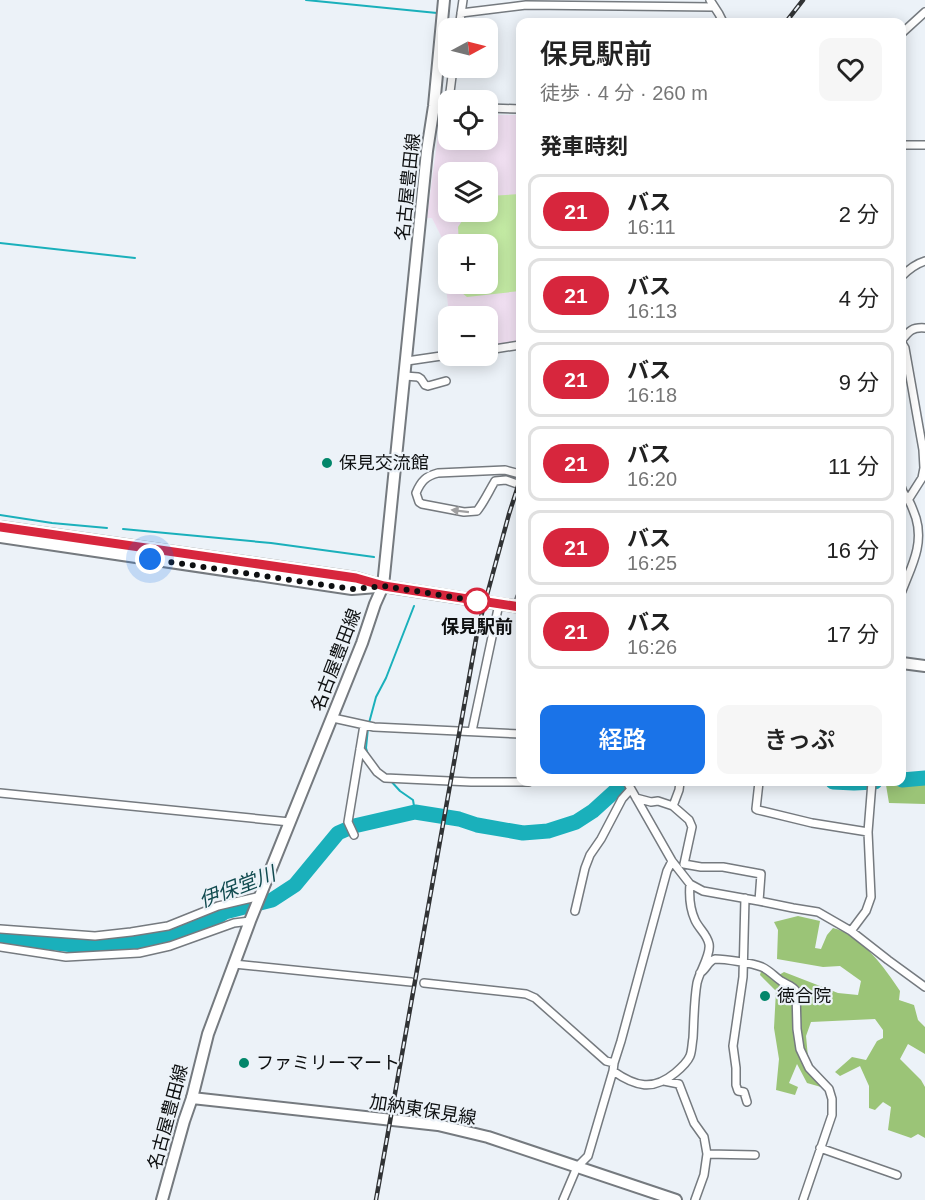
<!DOCTYPE html>
<html lang="ja">
<head>
<meta charset="utf-8">
<style>
  :root { --surface:#fff; --page:#f6f6f6; --text:#222; --muted:#767676; --line:#e0e0e0; --accent:#1a73e8 }
  body { margin:0; font-family:Helvetica,"Noto Sans JP",sans-serif; background:var(--page); color:var(--text); height:100vh; display:flex; flex-direction:column; font-size:22px; white-space:nowrap }
  * { box-sizing:border-box; margin:0 }
  p { font-size:20px; color:var(--muted) }
  .icon { flex:none; width:33px; height:33px; fill:none; stroke:currentColor; stroke-width:2; stroke-linecap:round; stroke-linejoin:round }
  .map { position:relative; flex:1; overflow:hidden }
  .details { position:absolute; left:516px; top:18px; width:390px; height:768px; display:flex; flex-direction:column; background:var(--surface); border-radius:12px; box-shadow:0 3px 15px #0003 }
  .details>* { flex:none }
  .badge { padding:0 12px; border-radius:20px; font-size:21px; line-height:39px }
  .needle { width:39px; rotate:83deg }
  .buttons { position:absolute; left:438px; top:18px; display:grid; gap:12px }
  .buttons a { display:grid; place-items:center; width:60px; height:60px; border-radius:12px; background:var(--surface); box-shadow:0 3px 15px #0003; font-size:30px }
  .you { position:absolute; width:30px; height:30px; margin:-15px; border:4px solid #fff; border-radius:50%; background:#1a73e8; box-shadow:0 0 0 9px #1a73e833 }
  .map>.badge { position:absolute; translate:-50% -50%; box-shadow:0 0 0 3px #fff }
  h2 { padding:0 24px; font-size:22px; line-height:54px }
  .round { display:grid; place-items:center; flex:none; width:63px; height:63px; border-radius:12px; background:var(--page) }
  .summary { display:flex; align-items:center; justify-content:space-between; height:102px; padding:0 24px }
  h1 { font-size:28px; font-weight:600; line-height:45px }
  .primary-button { display:flex; gap:12px; margin-top:auto; padding:12px 24px }
  .primary-button a { flex:1; height:69px; border-radius:12px; background:var(--accent); color:#fff; font-size:24px; font-weight:600; line-height:69px; text-align:center }
  .primary-button a+a { background:var(--page); color:var(--text) }
  ul { padding:0; list-style:none }
  li { display:flex; align-items:center; gap:18px; height:75px; margin:0 12px 9px; padding:0 12px; border:3px solid var(--line); border-radius:12px }
  li div { flex:1 }
  li b { display:block; font-size:22px }
  li em { font-style:normal }
  li .badge { min-width:66px; font-weight:700; text-align:center }
  .map>svg:first-child { display:block }
</style>
</head>
<body>
<div class="map">
<svg width="925" height="1200" viewBox="0 0 925 1200">
  <rect width="100%" height="100%" fill="#ecf2f8"/>
  <!-- education -->
  <path fill="#f2e1f3" fill-rule="evenodd" d="M 446,114 L 448,114 L 448,140 L 488,140 L 488,115 L 520,115 L 520,341 L 488,347 L 488,316 L 449,316 L 441,236 L 432,218 L 427,218 L 440,120 ZM 448,172 L 488,172 L 488,212 L 448,212 ZM 448,244 L 488,244 L 488,284 L 448,284 Z"/>
  <!-- green -->
  <path fill="#c5eca5" d="M 520,194 L 520,291 L 467,297 L 462,293 L 462,284 L 488,284 L 488,244 L 459,244 L 458,227 L 468,212 L 488,212 L 488,196 Z"/>
  <!-- forest -->
  <path fill="#9bc477" d="M 886,785 L 925,785 L 925,804 L 889,803 Z
    M 798,916 L 820,921 L 815,948 L 821,949 L 827,935 L 833,928 C 861,935 885,968 900,991 L 899,1000 L 914,1005 L 918,1020 L 925,1027 L 925,1054 L 908,1044 L 900,1059 L 921,1080 L 925,1087 L 925,1138 L 918,1134 L 911,1138 L 888,1130 L 891,1107 L 883,1102 L 875,1110 L 869,1108 L 869,1086 L 860,1066 L 840,1076 L 835,1072 L 852,1057 L 866,1060 L 877,1041 L 883,1038 L 883,1030 L 875,1019 L 811,1022 L 806,1036 L 808,1057 L 806,1067 L 822,1084 L 821,1087 L 807,1083 L 797,1064 L 789,1083 L 798,1087 L 795,1095 L 776,1090 L 779,1059 L 774,1028 L 776,991 L 760,975 L 761,971 L 774,978 L 784,972 L 838,993 L 858,995 L 861,981 L 840,966 L 823,967 L 777,959 L 778,930 L 774,922 Z"/>
  <g fill="none" stroke-linecap="round" stroke-linejoin="round">
    <!-- stream -->
    <path stroke="#1ab0bb" stroke-width="2" d="M 306,0 L 437,13
      M 0,243 L 135,258
      M 0,515 L 52,523 L 107,528
      M 123,529 L 271,543 L 374,557
      M 369,723 L 376,697 L 386,678 L 414,606
      M 368,755 L 366,748 L 368,728
      M 390,780 L 400,791 L 413,800 L 415,812"/>
    <!-- river -->
    <path stroke="#1ab0bb" stroke-width="15" d="M 902,780 L 925,778
      M 833,782 L 854,783 L 875,782
      M 0,937 L 74,945 L 105,946 L 146,941 L 195,926 L 211,921 L 225,912 L 272,900 L 295,885 L 338,833 L 354,826 L 415,812 L 459,819 L 477,825 L 523,833 L 548,831 L 576,822 L 593,811 L 625,782"/>
    <defs>
      <path id="street" d="M 710,0 L 719,14 L 723,22
        M 461,13 L 526,5 L 714,7
        M 459,28 L 463,0
        M 902,33 L 925,12
        M 449,100 L 453,68
        M 434,106 L 448,106
        M 488,108 L 520,109
        M 902,145 L 925,145
        M 902,276 C 909,269 915,264 925,261
        M 902,340 C 909,331 912,327 925,328
        M 902,343 L 905,348 L 923,450 L 924,468 L 922,478 L 908,500
        M 488,350 L 520,345
        M 407,361 L 448,355
        M 405,376 L 418,377 L 421,379 L 425,385 L 428,386 L 446,381
        M 520,474 L 505,470 L 438,473 C 426,476 421,481 416,493 L 419,502 L 422,504 L 464,512 L 477,511 C 484,502 489,491 495,481 L 506,480 L 520,485
        M 902,489 C 903,494 906,496 909,501 C 912,506 914,513 916,518 C 924,545 911,567 902,591
        M 517,606 L 520,597
        M 333,718 L 374,727 L 520,734
        M 472,731 L 499,604
        M 360,749 L 377,772 L 385,778 L 471,782 L 529,782
        M 627,782 L 672,861 L 690,884 L 703,891 L 759,901 L 793,908 L 818,912 L 851,931 L 888,960 L 925,987
        M 759,782 L 756,809 L 758,810 L 812,823 L 868,832
        M 0,793 L 290,822
        M 636,798 L 651,802 L 658,801 L 673,806 L 689,820 L 692,827 L 684,864 L 701,867 L 723,867 L 761,874 L 759,901
        M 673,806 L 679,790 L 680,782
        M 354,835 L 348,822 L 364,725
        M 745,898 L 743,977 L 733,1046 L 736,1068 L 736,1085 L 738,1091 L 744,1092 L 747,1102
        M 575,911 L 585,868 L 590,855 L 601,839 L 622,799 L 631,789
        M 0,929 L 95,936 L 131,932 L 168,926 L 218,906 L 261,896
        M 851,931 L 866,911 L 871,897 L 868,832 L 872,782
        M 0,947 L 66,957 L 139,953 L 170,946 L 234,923 L 250,921
        M 234,964 L 411,982
        M 700,973 C 706,970 708,961 715,959 C 725,959 752,963 762,967 C 769,970 774,976 781,981 C 787,985 792,985 796,991 L 797,1029 L 800,1049 L 809,1068 L 829,1089 L 832,1099 L 832,1115 L 803,1200
        M 424,983 L 526,994 L 535,998 L 606,1061 L 614,1063
        M 613,1071 C 636,1087 653,1091 675,1073 C 681,1068 687,1063 690,1056 C 692,1051 692,1043 693,1038 C 694,1020 694,1000 697,983 C 700,970 711,955 709,944 C 707,934 699,929 695,920 C 690,909 689,896 690,884
        M 664,1081 L 679,1084 L 694,1123 L 704,1137 L 707,1154 L 704,1175 L 695,1200
        M 820,1148 L 897,1175
        M 707,1154 L 755,1155
        M 563,1200 L 577,1167 L 588,1156 L 613,1071 L 614,1063 L 621,1041 L 667,871 L 672,861"/>
      <path id="secondary" d="M 0,527 L 356,578 L 383,586 L 520,607
        M 0,537 L 352,589 L 377,587
        M 902,663 L 925,666
        M 192,1098 L 438,1125 L 488,1137 L 676,1200"/>
      <path id="primary" d="M 162,1200 L 184,1121 L 192,1098 L 208,1034 L 250,921 L 362,643 L 375,604 L 383,586 L 427,151 L 434,106 L 444,0"/>
    </defs>
    <!-- street casing -->
    <use href="#street" stroke="#757a7f" stroke-width="10"/>
    <!-- secondary casing -->
    <use href="#secondary" stroke="#757a7f" stroke-width="14"/>
    <!-- primary casing -->
    <use href="#primary" stroke="#757a7f" stroke-width="14"/>
    <!-- street -->
    <use href="#street" stroke="#fff" stroke-width="7"/>
    <!-- secondary -->
    <use href="#secondary" stroke="#fff" stroke-width="10"/>
    <!-- primary -->
    <use href="#primary" stroke="#fff" stroke-width="10"/>
    <defs>
      <path id="rail" d="M 786,22 L 803,0
        M 376,1200 L 478,628 L 509,514 L 520,480"/>
    </defs>
    <!-- rail casing -->
    <use href="#rail" stroke="#313335" stroke-width="4.5"/>
    <!-- rail -->
    <use href="#rail" stroke="#ecf2f8" stroke-width="2" stroke-dasharray="7" stroke-linecap="butt"/>
  </g>
  <!-- one-way arrows -->
  <defs><path id="oneway-solid" d="M-6-.8H1V-3.2L6.5 0L1 3.2V.8H-6Z" transform="scale(1.5)"/></defs>
  <use fill="#9f9fa0" href="#oneway-solid" transform="translate(460 511) rotate(-173)"/>
  <g fill="none" stroke-linecap="round" stroke-linejoin="round">
    <defs>
      <path id="line" d="M 0,527 L 356,578 L 384,586 L 520,607"/>
    </defs>
    <!-- line casing -->
    <use href="#line" stroke="#fff" stroke-width="14"/>
    <!-- line -->
    <use href="#line" stroke="#d7263d" stroke-width="9"/>
    <!-- walk -->
    <path stroke="#0e1011" stroke-width="6" stroke-dasharray="0 10.8" d="M 150,559 L 352,589 L 384,586 L 477,601"/>
  </g>
  <!-- markers -->
  <g fill="#02866a" stroke="#ecf2f8" stroke-width="2">
    <circle cx="327" cy="463" r="6"/>
    <circle cx="765" cy="996" r="6"/>
    <circle cx="244" cy="1063" r="6"/>
  </g>
  <circle fill="#fff" stroke="#d7263d" stroke-width="3" cx="477" cy="601" r="12"/>
  <g text-anchor="middle" stroke-width="4.5" stroke-linejoin="round" paint-order="stroke">
    <!-- street labels -->
    <g font-size="18" fill="#0e1011" stroke="#ecf2f8">
      <text transform="translate(408 187) rotate(-84)" y="6">名古屋豊田線</text>
      <text transform="translate(336 660) rotate(-69)" y="6">名古屋豊田線</text>
      <text transform="translate(423 1110) rotate(9)" y="6">加納東保見線</text>
      <text transform="translate(168 1117) rotate(-75)" y="6">名古屋豊田線</text>
    </g>
    <!-- poi labels -->
    <g font-size="18" fill="#0e1011" stroke="#ecf2f8" text-anchor="start">
      <text x="339" y="469">保見交流館</text>
      <text x="777" y="1002">徳合院</text>
      <text x="256" y="1069">ファミリーマート</text>
    </g>
    <!-- stop labels -->
    <g font-size="18" font-weight="bold" fill="#0e1011" stroke="#ecf2f8">
      <text x="477" y="633">保見駅前</text>
    </g>
    <!-- water labels -->
    <g font-size="20" font-style="italic" fill="#104a4f" stroke="#ecf2f8">
      <text transform="translate(237 887) rotate(-21)" y="7">伊保堂川</text>
    </g>
  </g>
</svg>
<div class="buttons">
<a><svg class="needle" viewBox="-14 -14 28 28"><path d="M0-13l5 13h-10z" fill="#e53935"/><path d="M0 13l5-13h-10z" fill="#767676"/></svg></a>
<a><svg class="icon" aria-label="locate" viewBox="0 0 24 24"><circle cx="12" cy="12" r="6"/><path d="M12 2v4M12 18v4M2 12h4M18 12h4"/></svg></a>
<a><svg class="icon" aria-label="layers" viewBox="0 0 24 24"><path d="M12 4l9 5-9 5-9-5zM3 14l9 5 9-5"/></svg></a>
<a>+</a>
<a>−</a>
</div>
<div class="you" style="left:150px;top:559px"></div>
<section class="details">
<div class="summary"><div><h1>保見駅前</h1><p>徒歩 · 4 分 · 260 m</p></div><a class="round"><svg class="icon" aria-label="heart" viewBox="0 0 24 24"><path d="M12 20l-8-8c-3-5 5-10 8-4 3-6 11-1 8 4z"/></svg></a></div>
<h2>発車時刻</h2>
<ul>
<li><span class="badge" style="background:#d7263d;color:#fff">21</span><div><b>バス</b><p>16:11</p></div><em>2 分</em></li>
<li><span class="badge" style="background:#d7263d;color:#fff">21</span><div><b>バス</b><p>16:13</p></div><em>4 分</em></li>
<li><span class="badge" style="background:#d7263d;color:#fff">21</span><div><b>バス</b><p>16:18</p></div><em>9 分</em></li>
<li><span class="badge" style="background:#d7263d;color:#fff">21</span><div><b>バス</b><p>16:20</p></div><em>11 分</em></li>
<li><span class="badge" style="background:#d7263d;color:#fff">21</span><div><b>バス</b><p>16:25</p></div><em>16 分</em></li>
<li><span class="badge" style="background:#d7263d;color:#fff">21</span><div><b>バス</b><p>16:26</p></div><em>17 分</em></li>
</ul>
<div class="primary-button"><a>経路</a><a>きっぷ</a></div>
</section>
</div>
</body>
</html>
